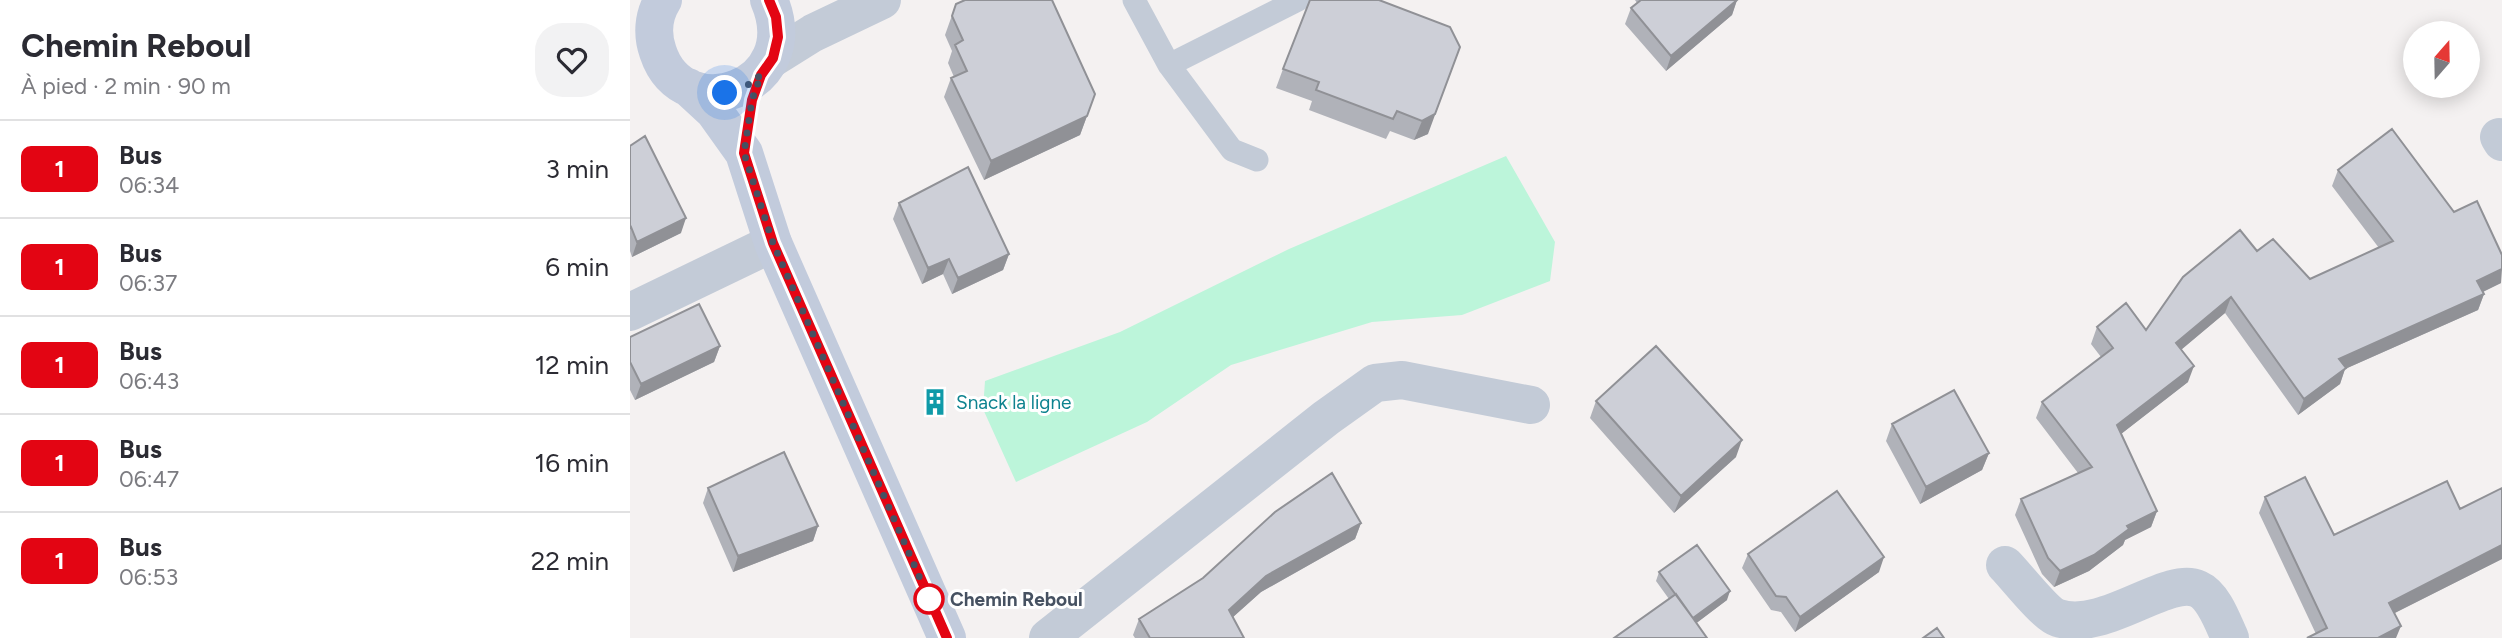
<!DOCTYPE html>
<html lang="fr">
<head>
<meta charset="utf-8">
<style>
  :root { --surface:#fff; --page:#f2f2f3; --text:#2b2b33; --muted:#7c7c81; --line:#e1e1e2 }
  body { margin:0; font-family:Figtree,sans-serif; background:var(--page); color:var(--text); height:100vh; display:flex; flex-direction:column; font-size:26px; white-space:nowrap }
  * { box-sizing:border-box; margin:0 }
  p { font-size:23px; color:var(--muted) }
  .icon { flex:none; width:38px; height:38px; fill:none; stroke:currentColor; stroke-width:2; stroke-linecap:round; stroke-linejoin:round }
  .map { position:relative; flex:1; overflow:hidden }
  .panel { display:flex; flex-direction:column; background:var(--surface); width:630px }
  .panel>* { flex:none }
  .badge { padding:0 14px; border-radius:10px; font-size:24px; line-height:46px }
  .needle { width:46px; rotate:20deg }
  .fabs { position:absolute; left:1773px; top:21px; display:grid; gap:14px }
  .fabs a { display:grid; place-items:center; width:77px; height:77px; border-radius:50%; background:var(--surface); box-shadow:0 4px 18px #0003; font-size:35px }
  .you { position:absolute; width:35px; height:35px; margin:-18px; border:5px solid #fff; border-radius:50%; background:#1a73e8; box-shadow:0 0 0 10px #1a73e833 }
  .map>.badge { position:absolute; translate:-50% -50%; box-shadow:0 0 0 4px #fff }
  .round { display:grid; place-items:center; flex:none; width:74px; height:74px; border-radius:28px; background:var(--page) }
  .overview { display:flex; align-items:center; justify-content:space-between; height:119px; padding:0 21px }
  h1 { font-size:33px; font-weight:700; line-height:52px }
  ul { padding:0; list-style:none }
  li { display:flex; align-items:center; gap:21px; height:98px; padding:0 21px; border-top:2px solid var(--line) }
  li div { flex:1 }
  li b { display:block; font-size:26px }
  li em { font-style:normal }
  li .badge { min-width:77px; font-weight:700; text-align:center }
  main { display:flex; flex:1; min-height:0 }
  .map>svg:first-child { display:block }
</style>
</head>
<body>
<main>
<section class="panel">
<div class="overview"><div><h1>Chemin Reboul</h1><p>À pied · 2 min · 90 m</p></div><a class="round"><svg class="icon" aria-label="heart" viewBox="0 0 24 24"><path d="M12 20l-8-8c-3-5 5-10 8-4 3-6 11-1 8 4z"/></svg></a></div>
<ul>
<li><span class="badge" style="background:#e30513;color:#fff">1</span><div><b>Bus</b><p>06:34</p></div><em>3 min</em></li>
<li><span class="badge" style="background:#e30513;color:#fff">1</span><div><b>Bus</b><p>06:37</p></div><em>6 min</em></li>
<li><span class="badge" style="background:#e30513;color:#fff">1</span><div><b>Bus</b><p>06:43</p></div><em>12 min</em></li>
<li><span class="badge" style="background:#e30513;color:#fff">1</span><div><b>Bus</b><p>06:47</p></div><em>16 min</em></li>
<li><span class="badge" style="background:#e30513;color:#fff">1</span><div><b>Bus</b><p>06:53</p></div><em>22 min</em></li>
</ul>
</section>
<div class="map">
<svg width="1872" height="638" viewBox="0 0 1872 638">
  <rect width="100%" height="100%" fill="#f4f1f1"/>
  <!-- green -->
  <path fill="#bcf5da" d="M 876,156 L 925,242 L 920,281 L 832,315 L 742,322 L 601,365 L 517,422 L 386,482 L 353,409 L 355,381 L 490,332 L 659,249 Z"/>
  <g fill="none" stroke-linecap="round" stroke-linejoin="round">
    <!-- lane -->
    <path stroke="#c3cbd7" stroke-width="23" d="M 504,0 L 539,65 L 602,150 L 627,160
      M 539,65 L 668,0"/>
    <!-- street -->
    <path stroke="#c3cbd7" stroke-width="38" d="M 143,58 L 183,33 L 252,0
      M 1869,137 L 1872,142
      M 0,312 L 143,243
      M 1375,565 C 1386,576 1415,614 1428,618 C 1475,633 1537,575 1568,589 C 1584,596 1593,623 1600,638
      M 418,638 L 696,418 L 745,383 L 772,380 L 901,405"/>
    <!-- secondary -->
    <path stroke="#c2cbdc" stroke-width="38" d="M 33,0 C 23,16 22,35 28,52 C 54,130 177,88 139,0
      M 58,87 L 84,111 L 114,153 L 143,243 L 317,638"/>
  </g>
  <!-- wall -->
  <path fill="#b0b2b9" d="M 749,0 L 798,134 L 784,140 L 760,131 L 756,139 L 679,110 L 682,101 L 646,88 L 653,69 Z
    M 1005,0 L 1107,0 L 1102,15 L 1036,71 L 995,24 L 1001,8 L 1007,3 Z
    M 326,4 L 465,94 L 450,135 L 354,180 L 314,97 L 321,78 L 324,77 L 318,63 L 322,51 L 315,35 Z
    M 0,146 L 51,233 L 2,257 L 0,251 Z
    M 1708,170 L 1871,283 L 1853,292 L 1854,294 L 1848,310 L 1715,369 L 1710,384 L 1668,415 L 1595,313 L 1551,350 L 1558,382 L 1491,434 L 1527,511 L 1521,527 L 1495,540 L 1493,545 L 1459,571 L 1424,587 L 1412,574 L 1385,515 L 1391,499 L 1448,473 L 1406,418 L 1412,402 L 1471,357 L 1461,344 L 1467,327 L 1516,330 L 1627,251 L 1680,279 L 1749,248 L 1702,186 Z
    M 269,203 L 379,254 L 373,270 L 322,294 L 313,274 L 292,284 L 263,219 Z
    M 0,337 L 90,346 L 84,362 L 5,400 L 0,390 Z
    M 966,401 L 1106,457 L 1044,513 L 960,418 Z
    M 1262,424 L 1359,453 L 1352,470 L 1290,504 L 1256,441 Z
    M 78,488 L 188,526 L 183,541 L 103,572 L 73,503 Z
    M 1872,488 L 1872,559 L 1764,613 L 1686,634 L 1629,513 L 1635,497 L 1704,535 L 1830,509 Z
    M 731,523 L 725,539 L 631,592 L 603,617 L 614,638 L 505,638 L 503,635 L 509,619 Z
    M 1118,554 L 1249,572 L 1165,632 L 1151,612 L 1141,610 L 1112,568 Z
    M 1029,572 L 1097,600 L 1066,623 L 1039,599 L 1026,581 Z"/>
  <!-- shaded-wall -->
  <path fill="#909196" d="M 1107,0 L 1102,15 L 1036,71 L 1041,56 Z
    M 830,47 L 798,134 L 784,140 L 792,121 Z
    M 457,116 L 450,135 L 354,180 L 361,161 Z
    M 56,218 L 51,233 L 2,257 L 7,242 Z
    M 379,254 L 373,270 L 322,294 L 328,278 Z
    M 319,259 L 313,274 L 292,284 L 298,268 Z
    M 1872,269 L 1871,283 L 1842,297 L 1847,281 Z
    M 1854,294 L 1848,310 L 1715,369 L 1710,384 L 1668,415 L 1674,399 L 1709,359 Z
    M 1601,297 L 1595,313 L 1540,359 L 1546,343 Z
    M 90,346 L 84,362 L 5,400 L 11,384 Z
    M 1564,366 L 1558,382 L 1482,441 L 1487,425 Z
    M 1112,440 L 1106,457 L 1044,513 L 1051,496 Z
    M 1359,453 L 1352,470 L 1290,504 L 1296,487 Z
    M 1527,511 L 1521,527 L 1495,540 L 1493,545 L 1459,571 L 1424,587 L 1430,571 L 1497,526 Z
    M 731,523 L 725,539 L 631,592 L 593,626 L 599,610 L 636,576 Z
    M 188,526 L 183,541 L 103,572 L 108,556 Z
    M 1872,545 L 1872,559 L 1753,619 L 1759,603 Z
    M 1254,557 L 1249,572 L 1165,632 L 1170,617 Z
    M 1100,591 L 1097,600 L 1060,628 L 1063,618 Z
    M 1771,626 L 1766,638 L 1748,638 Z"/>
  <!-- building -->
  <path fill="#cdcfd7" stroke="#909196" stroke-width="2" d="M 335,0 L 422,0 L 465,94 L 457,116 L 361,161 L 321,78 L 337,71 L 325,45 L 333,40 L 322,16 L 326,4 Z
    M 680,0 L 749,0 L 820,27 L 830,47 L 805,114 L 792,121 L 767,111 L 763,119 L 686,90 L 689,82 L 653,69 Z
    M 1011,0 L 1107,0 L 1041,56 L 1001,8 Z
    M 1762,129 L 1824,212 L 1847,201 L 1872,255 L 1872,269 L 1847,281 L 1854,294 L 1709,359 L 1716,368 L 1674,399 L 1601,297 L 1546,343 L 1564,366 L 1487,425 L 1527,511 L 1497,526 L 1499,529 L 1464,555 L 1430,571 L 1418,558 L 1391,499 L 1462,467 L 1412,402 L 1483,348 L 1467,327 L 1496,303 L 1516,330 L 1553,277 L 1610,230 L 1627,251 L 1643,239 L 1680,279 L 1763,241 L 1708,170 Z
    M 15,136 L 56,218 L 7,242 L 1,227 L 0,228 L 0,146 Z
    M 338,167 L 379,254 L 328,278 L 319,259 L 298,268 L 269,203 Z
    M 69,304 L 90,346 L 11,384 L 0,362 L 0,337 Z
    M 1026,346 L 1112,440 L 1051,496 L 966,401 Z
    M 1324,390 L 1359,453 L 1296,487 L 1262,424 Z
    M 154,452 L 188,526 L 108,556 L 78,488 Z
    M 702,473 L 731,523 L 636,576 L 599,610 L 614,638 L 520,638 L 509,619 L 573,578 L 645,512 Z
    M 1675,477 L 1704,535 L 1817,481 L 1830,509 L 1872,488 L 1872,545 L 1759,603 L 1771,626 L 1748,638 L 1677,638 L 1697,628 L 1635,497 Z
    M 1207,491 L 1254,557 L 1170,617 L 1156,597 L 1146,596 L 1118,554 Z
    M 1067,545 L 1100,591 L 1063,618 L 1029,572 Z
    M 1046,594 L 1077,638 L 984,638 Z
    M 1307,628 L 1314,638 L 1293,638 Z"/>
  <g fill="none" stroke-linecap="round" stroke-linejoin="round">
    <defs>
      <path id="line" d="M 139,0 L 146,17 L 148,37 L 143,58 L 131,75 L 122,100 L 114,153 L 143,243 L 317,638"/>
    </defs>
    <!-- line casing -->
    <use href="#line" stroke="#fff" stroke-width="16"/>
    <!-- line -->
    <use href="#line" stroke="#e30513" stroke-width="10"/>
    <!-- walk -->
    <path stroke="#465161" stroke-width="7" stroke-dasharray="0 12.6" d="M 95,93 L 115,87 L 131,75 L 122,100 L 114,153 L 143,243 L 299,599"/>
  </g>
  <!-- icons -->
  <defs>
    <symbol id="building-bare" viewBox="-9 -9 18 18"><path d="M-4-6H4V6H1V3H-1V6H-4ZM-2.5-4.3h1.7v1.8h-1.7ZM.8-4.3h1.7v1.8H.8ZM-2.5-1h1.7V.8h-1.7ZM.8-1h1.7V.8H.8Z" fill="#0f9aa8" stroke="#fff" stroke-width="2.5" paint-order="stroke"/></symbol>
  </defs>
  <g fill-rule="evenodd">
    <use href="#building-bare" x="286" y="383" width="38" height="38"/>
  </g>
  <!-- markers -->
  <circle fill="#fff" stroke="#e30513" stroke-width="3.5" cx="299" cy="599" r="14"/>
  <g text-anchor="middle" stroke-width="6" stroke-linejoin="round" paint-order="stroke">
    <!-- culture labels -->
    <g font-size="19" fill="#0d838f" stroke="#fff" text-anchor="start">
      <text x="326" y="409">Snack la ligne</text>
    </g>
    <!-- stop labels -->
    <g font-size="19" font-weight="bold" fill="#465161" stroke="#fff" text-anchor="start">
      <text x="320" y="606">Chemin Reboul</text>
    </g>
  </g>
</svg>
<div class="fabs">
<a><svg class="needle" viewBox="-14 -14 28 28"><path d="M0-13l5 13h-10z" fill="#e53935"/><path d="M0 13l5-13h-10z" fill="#7c7c81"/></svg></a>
</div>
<div class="you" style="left:95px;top:93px"></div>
</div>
</main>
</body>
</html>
